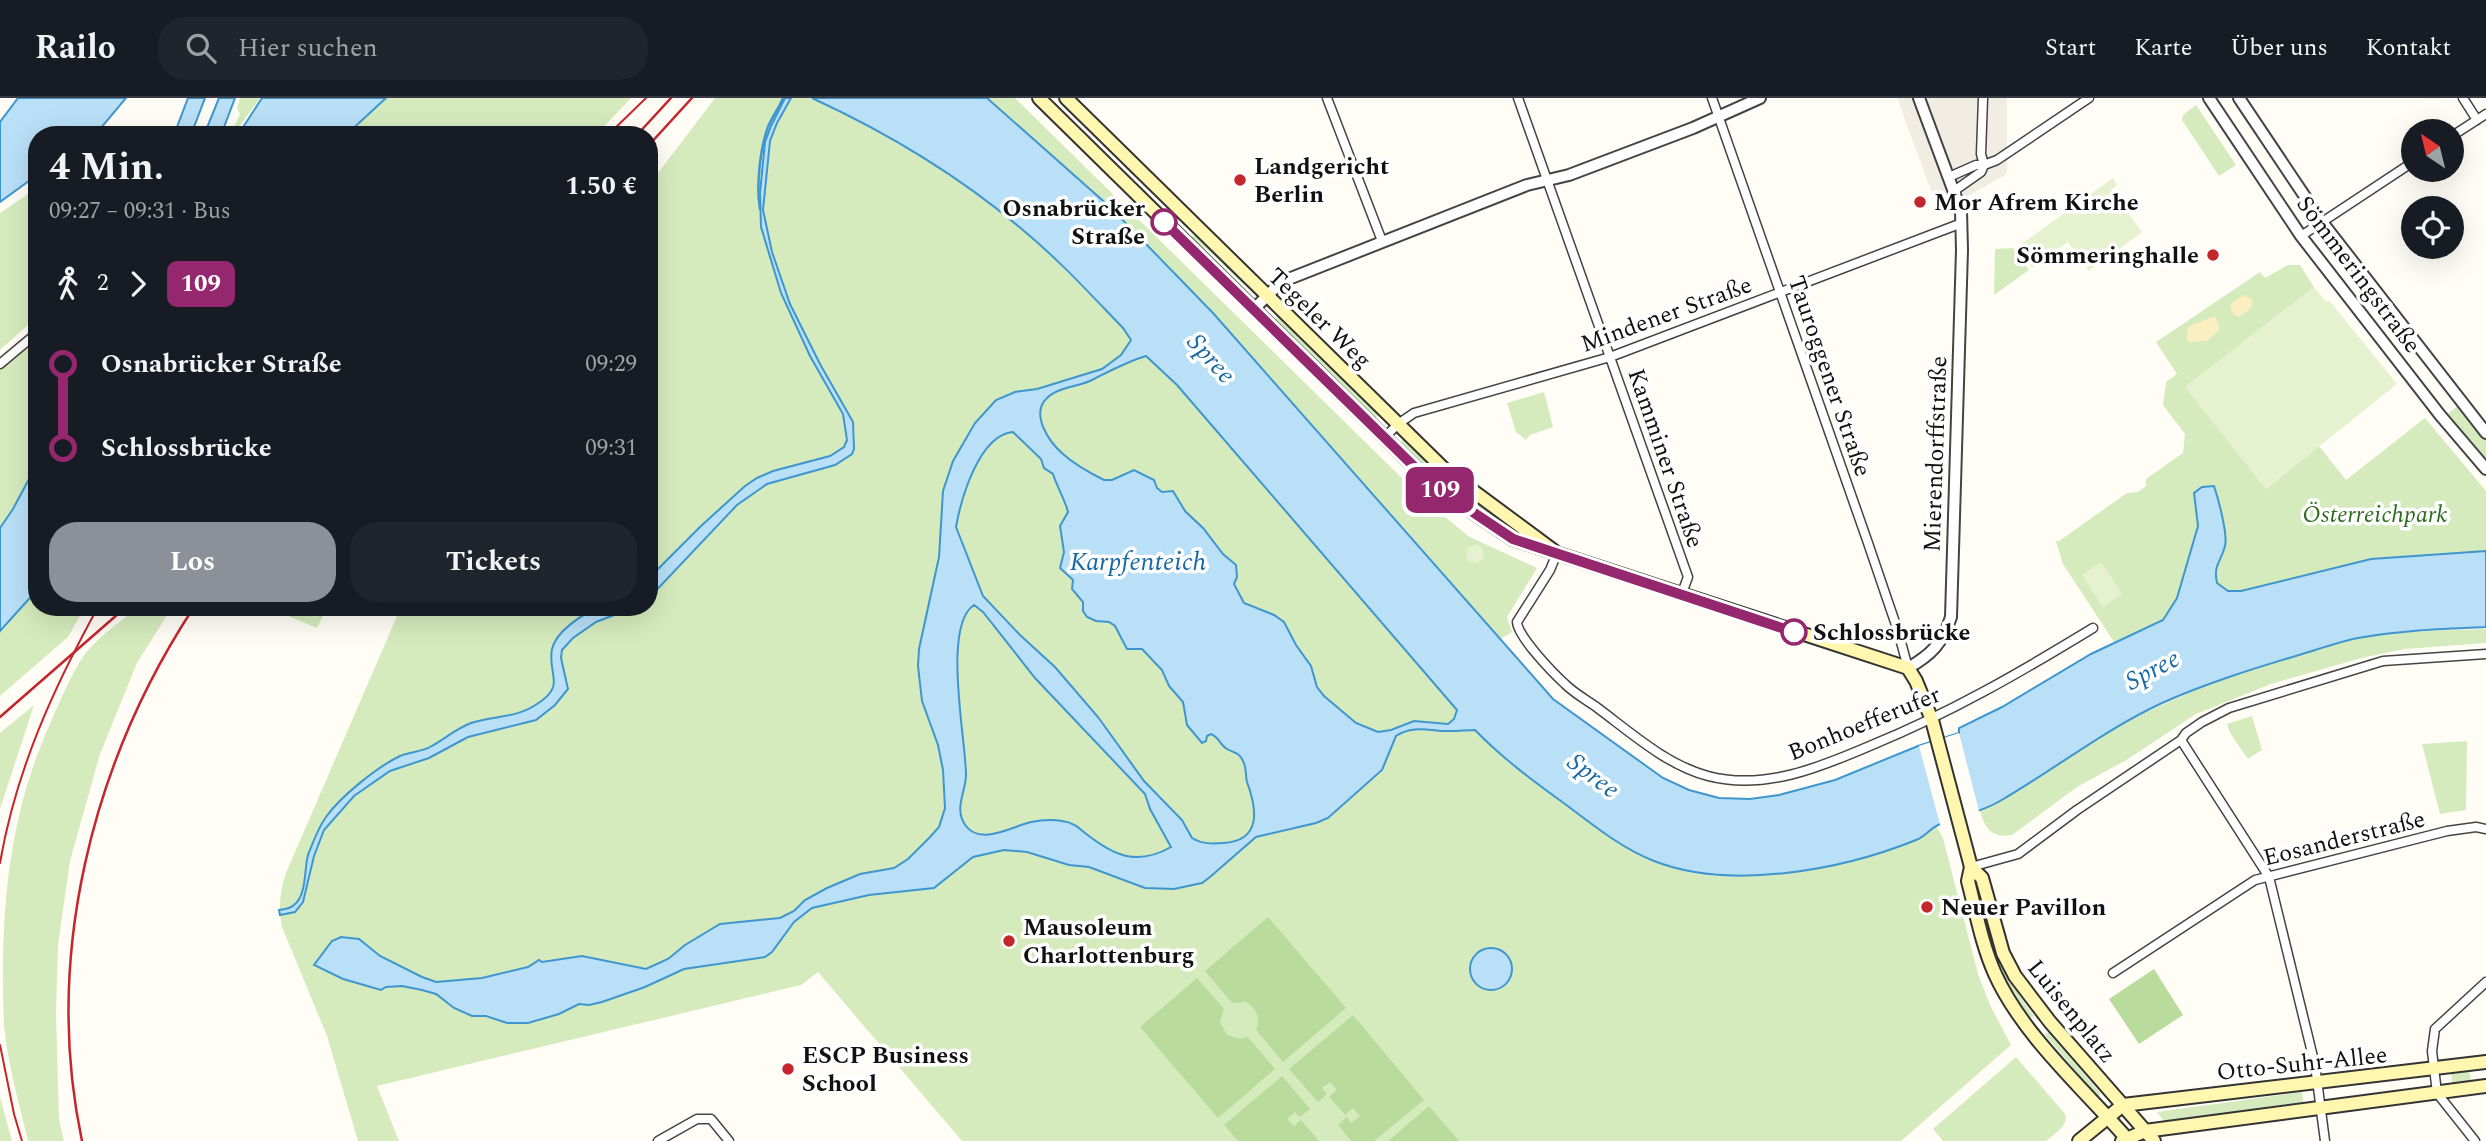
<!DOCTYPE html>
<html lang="de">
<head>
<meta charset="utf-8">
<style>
  :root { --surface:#171b24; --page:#20242c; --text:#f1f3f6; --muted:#9ea1a6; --line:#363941; --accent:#8c9099 }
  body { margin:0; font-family:Spectral,serif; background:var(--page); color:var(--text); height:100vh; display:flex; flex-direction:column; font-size:26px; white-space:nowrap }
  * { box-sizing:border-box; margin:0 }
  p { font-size:23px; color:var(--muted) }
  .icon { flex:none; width:38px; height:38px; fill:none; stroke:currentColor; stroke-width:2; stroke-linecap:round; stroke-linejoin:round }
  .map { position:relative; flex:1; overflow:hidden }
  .panel { position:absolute; left:28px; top:28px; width:630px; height:490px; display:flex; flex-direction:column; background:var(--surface); border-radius:28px; box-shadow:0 7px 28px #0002 }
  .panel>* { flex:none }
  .badge { padding:0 14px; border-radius:10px; font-size:24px; line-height:46px }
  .needle { width:46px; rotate:325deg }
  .tools { position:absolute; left:2401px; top:21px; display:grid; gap:14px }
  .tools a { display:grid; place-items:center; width:63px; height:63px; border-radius:50%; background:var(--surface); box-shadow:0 7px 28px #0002; font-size:35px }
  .map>.badge { position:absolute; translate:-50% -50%; box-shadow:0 0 0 4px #fff }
  .legs { display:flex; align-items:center; gap:10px; height:77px; padding:0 21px; font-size:23px }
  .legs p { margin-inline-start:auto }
  .head { display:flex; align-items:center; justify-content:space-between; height:119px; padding:0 21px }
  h1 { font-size:38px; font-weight:700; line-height:52px }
  .primary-button { display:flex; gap:14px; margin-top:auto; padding:14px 21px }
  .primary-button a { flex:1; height:80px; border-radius:28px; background:var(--accent); color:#fff; font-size:28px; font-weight:700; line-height:80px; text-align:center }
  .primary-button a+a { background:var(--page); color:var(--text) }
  ul { padding:0 21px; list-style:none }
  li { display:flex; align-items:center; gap:24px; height:84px; font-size:26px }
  li i { display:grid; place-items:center; width:10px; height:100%; margin:0 9px; background:currentColor }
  li i::after { content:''; width:18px; height:18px; margin:-9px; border:5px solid; border-radius:50%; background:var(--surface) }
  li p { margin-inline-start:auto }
  li:first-child i { background:linear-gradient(#0000 50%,currentColor 0) }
  li:last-child i { background:linear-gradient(currentColor 50%,#0000 0) }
  header { display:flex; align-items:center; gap:42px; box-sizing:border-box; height:98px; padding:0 35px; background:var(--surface); border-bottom:2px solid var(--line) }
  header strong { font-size:33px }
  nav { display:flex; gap:38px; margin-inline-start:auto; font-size:24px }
  .search { width:490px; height:63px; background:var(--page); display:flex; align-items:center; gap:18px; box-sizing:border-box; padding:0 24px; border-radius:28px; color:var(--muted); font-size:26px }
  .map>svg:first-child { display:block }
</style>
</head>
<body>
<header>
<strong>Railo</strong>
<div class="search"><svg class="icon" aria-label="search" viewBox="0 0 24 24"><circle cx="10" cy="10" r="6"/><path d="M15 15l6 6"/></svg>Hier suchen</div>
<nav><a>Start</a><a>Karte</a><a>Über uns</a><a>Kontakt</a></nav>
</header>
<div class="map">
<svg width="2486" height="1043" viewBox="0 0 2486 1043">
  <rect width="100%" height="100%" fill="#fffdf5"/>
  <!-- green -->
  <path fill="#d5ebbd" d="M 240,0 L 260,0 L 233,37 L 226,37 L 229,30 L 235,27 L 240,16 L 237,10 Z
    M 386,0 L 631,0 L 596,37 L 346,37 Z
    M 715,0 L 812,0 L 821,4 L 907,49 L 964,87 L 1023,131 L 1073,180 L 1123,230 L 1145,258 L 1177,287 L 1457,612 C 1471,627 1485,644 1501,658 C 1520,676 1544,690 1565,706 C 1608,738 1650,770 1705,777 C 1744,782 1784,775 1822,768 C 1857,762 1909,751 1936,728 L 1943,740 L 1978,876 L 1990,907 L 2011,947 L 1901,1043 L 962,1043 L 818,874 L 801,887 L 377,988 L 399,1043 L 358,1043 L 327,938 L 282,829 C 278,810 280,793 286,775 L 401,509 L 649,509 L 649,87 Z
    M 987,0 L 1015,0 L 1417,395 L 1468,438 L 1537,470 L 1507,519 L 1512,534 L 1500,541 L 1213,215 L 1110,109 Z
    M 2196,7 L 2236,67 L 2219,78 L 2182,22 L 2183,17 Z
    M 37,90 L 37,219 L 0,252 L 0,115 Z
    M 1197,137 L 1247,184 L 1244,187 L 1211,155 L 1189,139 Z
    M 2013,150 L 2029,172 L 1994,197 L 1995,151 Z
    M 2288,167 L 2300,167 L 2314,189 L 2186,289 L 2266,391 L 2319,348 L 2346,382 L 2425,320 L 2486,393 L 2486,453 L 2371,461 L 2241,493 L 2228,493 L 2217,485 L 2215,473 L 2226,445 L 2214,388 L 2194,395 L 2198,428 L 2177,500 L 2163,522 L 2114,544 L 2063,466 L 2056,443 L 2059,443 L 2127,395 L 2138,394 L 2146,388 L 2146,381 L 2183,355 L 2185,336 L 2163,307 L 2166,284 L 2177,276 L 2156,244 L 2260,174 L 2265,180 Z
    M 1280,216 L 1380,315 L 1374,322 L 1274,222 Z
    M 37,243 L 37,366 L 13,411 L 0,430 L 0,271 Z
    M 1544,294 L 1553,329 L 1530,337 L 1526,342 L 1516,334 L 1507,305 Z
    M 2459,307 L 2486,341 L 2486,366 L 2445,318 Z
    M 1405,340 L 1452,385 L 1535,445 L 1519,440 L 1447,391 L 1399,346 Z
    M 37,492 L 37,509 L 85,509 L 68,539 L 0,598 L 0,533 Z
    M 138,509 L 172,509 L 137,565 L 100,656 L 70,763 L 58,847 L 56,915 L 59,1021 L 64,1043 L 28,1043 C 19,1005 8,967 4,928 C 0,823 6,723 50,626 C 58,607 76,565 89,551 C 103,535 122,523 138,509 Z
    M 293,509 L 327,509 L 317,530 L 288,518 Z
    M 2486,531 L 2486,545 L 2405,551 L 2361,560 L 2271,586 L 2196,616 L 2128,661 L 2077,689 L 2012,737 C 1992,741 1985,730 1980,713 L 2000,703 L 2084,648 L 2139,617 L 2228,578 L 2357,540 L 2417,533 Z
    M 34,607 L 0,711 L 0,635 Z
    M 2252,618 L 2262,652 L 2248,661 L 2230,635 L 2227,626 Z
    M 2467,643 L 2466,712 L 2440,716 L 2422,646 Z
    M 1978,783 C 1993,838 1998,872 2034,918 L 2031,920 C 1994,876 1988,838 1975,785 Z
    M 2048,934 L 2101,996 L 2098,999 L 2045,937 Z
    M 2016,959 L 2065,1016 C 2069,1028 2054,1036 2046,1043 L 1943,1043 L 1933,1031 Z
    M 2469,972 L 2471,983 L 2452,985 L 2451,974 Z
    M 2302,994 L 2303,1004 L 2164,1023 L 2157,1014 Z
    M 0,999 L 12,1043 L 0,1043 Z"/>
  <!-- forest -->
  <path fill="#b9dc9c" d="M 1268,819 L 1346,910 L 1283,964 L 1256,932 C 1261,920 1257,910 1245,904 L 1232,905 L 1205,873 Z
    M 2154,871 L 2183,917 L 2139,946 L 2109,901 Z
    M 1197,880 L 1224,911 L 1220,924 L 1227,937 L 1241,941 L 1248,939 L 1275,971 L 1218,1020 L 1140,929 Z
    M 1353,917 L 1424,1002 L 1374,1043 L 1351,1043 L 1338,1027 L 1347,1019 L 1351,1025 L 1360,1018 L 1353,1010 L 1345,1017 L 1329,999 L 1337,992 L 1330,984 L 1322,990 L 1327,996 L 1318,1004 L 1289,971 Z
    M 1282,978 L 1310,1011 L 1300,1019 L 1295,1014 L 1287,1021 L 1294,1028 L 1301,1022 L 1319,1043 L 1238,1043 L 1224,1027 Z
    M 1429,1008 L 1459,1043 L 1388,1043 Z"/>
  <!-- sand -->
  <path fill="#fbeec1" d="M 2244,197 L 2253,202 L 2251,210 L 2239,219 L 2232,215 L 2230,206 Z
    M 2215,218 L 2220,231 L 2207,243 L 2187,244 L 2188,229 Z"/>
  <!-- pitch -->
  <path fill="#e6f2cf" d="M 2113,80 L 2117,87 L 2111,92 L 2142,134 L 2089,173 L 2068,144 L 2032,170 L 2017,149 Z
    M 2314,189 L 2326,204 L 2329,202 L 2397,286 L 2266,391 L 2185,289 Z
    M1466 456a9 9 0 1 1 18 0a9 9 0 1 1-18 0Z
    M 2101,464 L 2122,496 L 2103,509 L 2082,477 Z"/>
  <!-- plaza -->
  <path fill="#f1ede2" d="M 1897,0 L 2007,0 L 2007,76 L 1939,114 Z"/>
  <!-- water -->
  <path fill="#b9e0f7" stroke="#3f96cf" stroke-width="2" fill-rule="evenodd" d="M 18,0 L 126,0 L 95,37 L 37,37 L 37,77 L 0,104 L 0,24 Z
    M 188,0 L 205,0 L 191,37 L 174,37 Z
    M 219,0 L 235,0 L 221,37 L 204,37 Z
    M 262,0 L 386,0 L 346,37 L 238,37 Z
    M 785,0 L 791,0 L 777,25 L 770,43 L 763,112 L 772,154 L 790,206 L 820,266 L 853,324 L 854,351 L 852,356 L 835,367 L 767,386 L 737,407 L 649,500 L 649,480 L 701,428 L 745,388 L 757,380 L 773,373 L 830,358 L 844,349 L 847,342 L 843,316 L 810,258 L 781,195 L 761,129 L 760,95 L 765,44 L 771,28 Z
    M 812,0 L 987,0 L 1110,109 L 1213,215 L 1553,601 L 1663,680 L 1689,692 L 1719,700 L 1750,701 L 1779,697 L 1835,682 L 1918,648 L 1959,635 L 1959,630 L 2002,609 L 2091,556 L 2163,522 L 2177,500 L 2198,428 L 2194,395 L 2202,389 L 2214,388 C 2218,400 2228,436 2225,448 C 2221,464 2213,467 2217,485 L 2228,493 L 2241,493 L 2371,461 L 2486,453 L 2486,529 C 2444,531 2400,532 2358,540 C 2338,544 2319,551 2299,557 C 2252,571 2207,585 2162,605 C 2104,632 2055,671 2000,703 C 1980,715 1958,718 1938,727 C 1928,732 1926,738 1916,742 C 1842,772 1730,793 1654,763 C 1621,750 1593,727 1565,706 C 1533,683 1502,660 1475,632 C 1467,632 1460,633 1452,633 C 1433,634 1414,626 1396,638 L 1382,672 L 1328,720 L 1316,725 L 1256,739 L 1210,779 L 1202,785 L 1174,791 L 1145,790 L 1089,769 L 1069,767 L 1027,754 L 1004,752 L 973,759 L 934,790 L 869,797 L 812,810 L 794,824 L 772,854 L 765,859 L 684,871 L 645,889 L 602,904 L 589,907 L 579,906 L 559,916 L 528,925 L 507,925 L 486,918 L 472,918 L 454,910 L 436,896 L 422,892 L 402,888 L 386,889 L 381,892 L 343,881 L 314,867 L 332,843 L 341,839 L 359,841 L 380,858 L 422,879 L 436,884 L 482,880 L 528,869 L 539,862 L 542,864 L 582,858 L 646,871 L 668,861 L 685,847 L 720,826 L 780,820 L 794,813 L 805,802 L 827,790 L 860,776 L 894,770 L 908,761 L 930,739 L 939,729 L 945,710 L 943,672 L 938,647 L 922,603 L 918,568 L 919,551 L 939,459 L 943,393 L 953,363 L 975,325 L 996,302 L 1015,294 L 1037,291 L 1102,271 L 1121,257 L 1131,242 L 1123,230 C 1091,197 1059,162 1024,133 C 961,79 888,35 812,0 ZM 1146,258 L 1177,287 L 1457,612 L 1454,621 L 1448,626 L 1414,623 L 1391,632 L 1378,634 L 1356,625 L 1324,598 L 1317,589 L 1311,568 L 1296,547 L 1284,524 L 1274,517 L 1244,505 L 1234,486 L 1237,479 L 1236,467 L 1223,456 L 1203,430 L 1185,413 L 1173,393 L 1162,394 L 1157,390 L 1154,382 L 1134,372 L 1112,382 L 1104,382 C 1090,375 1074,366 1063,356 C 1049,344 1030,316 1047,300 C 1058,289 1078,289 1092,282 C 1110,273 1126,264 1146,258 ZM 1013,334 L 1041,361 L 1044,370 L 1053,376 C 1057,389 1065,402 1068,414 L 1060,428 L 1064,454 L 1060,470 L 1073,482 L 1072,491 L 1083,504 L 1083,513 L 1087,519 L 1096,523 L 1109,524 L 1115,528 L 1127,551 L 1142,551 L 1162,572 L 1169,588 L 1183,604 L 1187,627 L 1202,645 L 1206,643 L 1207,638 L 1211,636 C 1219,639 1220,647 1227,651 C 1234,655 1239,654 1243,663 C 1247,670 1245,677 1247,684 C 1257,711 1262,743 1223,745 C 1212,746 1202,746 1192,740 L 1182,722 L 1144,683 L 1098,619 L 1055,569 L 1020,537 L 983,498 L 956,429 C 961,401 979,337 1013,334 ZM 974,507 L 983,514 L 1035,580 L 1145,696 L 1150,711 L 1171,749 C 1136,769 1113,757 1085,735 C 1078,729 1072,724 1062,723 C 1051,721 1041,722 1031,724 C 1013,728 981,748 966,728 C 953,711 966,694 966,677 C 966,642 942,528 974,507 Z
    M 37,366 L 37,492 L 0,533 L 0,430 L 13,411 Z
    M 599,509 L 635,509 L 596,524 L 573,540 L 562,552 L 561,560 L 568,591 L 555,607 L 536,622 L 468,639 L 429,660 L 390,673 L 354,698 L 324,732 L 314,758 L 303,804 L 295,814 L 280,817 L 279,812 C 284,811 290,811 294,807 C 307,797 304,771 308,757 C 313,744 318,730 326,719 C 340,699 377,669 400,658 C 409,654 421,654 430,649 C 445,641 455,631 471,625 C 493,618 517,620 537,606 C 567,587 547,577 552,551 C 556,533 583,516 599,509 Z
    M1470 871a21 21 0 1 1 42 0a21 21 0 1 1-42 0Z"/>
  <!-- pier -->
  <path fill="#fffdf5" d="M 1959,635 L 1980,717 L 1941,730 L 1919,648 Z"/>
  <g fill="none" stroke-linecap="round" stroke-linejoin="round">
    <!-- stream -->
    <path stroke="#3f96cf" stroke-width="2.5" d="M 760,111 C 756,89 760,50 768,29 C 772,19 779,10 783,0"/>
    <defs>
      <path id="minor" d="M 1327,0 L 1382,143
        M 1518,0 L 1688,479 L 1682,495
        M 1712,0 L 1868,445 L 1898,533 L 1908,570
        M 1983,0 L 1981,56 L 1984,67
        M 2463,0 L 2477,22
        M 2452,38 L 2486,16
        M 1949,79 L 1976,67 L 1984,67 L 1997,62 L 2089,0
        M 1954,93 L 1981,74 L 1984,67
        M 2301,138 L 2413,64
        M 0,266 L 37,235
        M 1385,339 L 1398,326 L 1414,315 L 1610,259 L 1962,125
        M 1557,455 L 1550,472 L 1517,524 C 1518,539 1553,575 1565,586 C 1574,595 1585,601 1595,608 C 1629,633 1666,667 1708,678 C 1764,693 1821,669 1872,647 C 1950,615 2021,574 2093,530
        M 2181,642 L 2269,779 L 2315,967 L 2325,1043
        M 1971,769 L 2018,756 L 2077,712 L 2181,642 L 2186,635 L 2202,624 L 2229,610 L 2383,563 L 2486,556
        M 2113,875 L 2255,782 L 2447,733 L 2476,729 L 2486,731
        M 658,1043 L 697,1021 L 711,1021 L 729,1043
        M 2475,1043 L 2437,995 L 2432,953 L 2435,931 L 2486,884"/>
      <path id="tertiary" d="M 2209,0 L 2301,138 L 2440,317 L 2486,371
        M 2239,0 L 2322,124 L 2486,335
        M 1254,211 L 1275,190 L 1286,182 L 1527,87 L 1569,77 L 1693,30 L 1760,0
        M 1908,570 C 1931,557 1943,545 1951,519 L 1962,152 L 1961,113 L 1919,0"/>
      <path id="secondary" d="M 1039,0 L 1434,388 L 1513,441 L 1908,570 L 1916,583 L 1932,622 L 1971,769 L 1968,783 C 1976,814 1982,847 1995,876 C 2023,938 2085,992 2129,1043
        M 1066,0 L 1446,373 L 1554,453
        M 1971,769 L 1982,780 L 2003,855 L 2015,878 L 2050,924 L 2154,1043
        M 2123,1007 L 2486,964
        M 2079,1043 L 2123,1007
        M 2122,1043 L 2145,1033 L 2486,988"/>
    </defs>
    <!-- minor casing -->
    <use href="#minor" stroke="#444" stroke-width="11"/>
    <!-- tertiary casing -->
    <use href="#tertiary" stroke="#444" stroke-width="14"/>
    <!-- secondary casing -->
    <use href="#secondary" stroke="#333" stroke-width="16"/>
    <!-- minor -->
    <use href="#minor" stroke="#fff" stroke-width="8"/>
    <!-- tertiary -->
    <use href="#tertiary" stroke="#fff" stroke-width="10"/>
    <!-- secondary -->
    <use href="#secondary" stroke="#fff6b0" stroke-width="12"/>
    <!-- tram -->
    <path stroke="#c4262e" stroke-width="2" d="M 608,37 L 646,0
      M 0,765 C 16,672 53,591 98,509
      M 0,947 L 14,1016 L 22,1043"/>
    <!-- rail -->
    <path stroke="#c4262e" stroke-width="2.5" d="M 637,37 L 671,0
      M 649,47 L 692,0
      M 0,619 L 126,509
      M 82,1043 C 43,859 92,664 194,509"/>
  </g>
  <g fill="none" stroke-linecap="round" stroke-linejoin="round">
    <defs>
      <path id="line-1" d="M 1164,124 L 1434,388 L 1513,441 L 1794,534"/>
    </defs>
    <!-- line-1 casing -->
    <use href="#line-1" stroke="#fff" stroke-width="16"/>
    <!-- line-1 -->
    <use href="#line-1" stroke="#95276e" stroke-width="10"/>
  </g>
  <!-- markers -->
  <g fill="#c4262e" stroke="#fff" stroke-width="2.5">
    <circle cx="1240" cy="82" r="7"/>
    <circle cx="1920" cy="104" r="7"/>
    <circle cx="2213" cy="157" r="7"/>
    <circle cx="1927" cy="809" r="7"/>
    <circle cx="1009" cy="843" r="7"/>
    <circle cx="788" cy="971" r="7"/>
  </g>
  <g fill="#fff" stroke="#95276e" stroke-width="3.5">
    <circle cx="1164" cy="124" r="12"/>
    <circle cx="1794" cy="534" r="12"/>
  </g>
  <g text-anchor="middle" stroke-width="7" stroke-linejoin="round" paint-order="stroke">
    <!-- poi labels -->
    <g font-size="24" font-weight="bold" fill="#111" stroke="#fff" text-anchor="start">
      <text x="1254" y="76">Landgericht<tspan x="1254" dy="28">Berlin</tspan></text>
      <text x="1934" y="112">Mor Afrem Kirche</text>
      <text x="2199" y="165" text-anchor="end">Sömmeringhalle</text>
      <text x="1941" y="817">Neuer Pavillon</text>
      <text x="1023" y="837">Mausoleum<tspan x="1023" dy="28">Charlottenburg</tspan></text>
      <text x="802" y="965">ESCP Business<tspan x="802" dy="28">School</tspan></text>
    </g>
    <!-- stop labels -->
    <g font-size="24" font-weight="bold" fill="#111" stroke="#fff" text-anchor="end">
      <text x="1145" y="118">Osnabrücker<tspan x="1145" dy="28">Straße</tspan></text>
      <text x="1813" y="542" text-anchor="start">Schlossbrücke</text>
    </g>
    <!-- street labels -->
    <g font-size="24" fill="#111" stroke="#fff">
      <text transform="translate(2359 176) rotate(53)" y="8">Sömmeringstraße</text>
      <text transform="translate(1666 216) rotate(-20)" y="8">Mindener Straße</text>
      <text transform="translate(1320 220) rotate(44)" y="8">Tegeler Weg</text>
      <text transform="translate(1830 278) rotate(71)" y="8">Tauroggener Straße</text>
      <text transform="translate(1935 356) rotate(-88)" y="8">Mierendorffstraße</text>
      <text transform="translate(1666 360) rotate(71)" y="8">Kamminer Straße</text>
      <text transform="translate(1864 625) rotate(-22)" y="8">Bonhoefferufer</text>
      <text transform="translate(2344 740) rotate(-14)" y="8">Eosanderstraße</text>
      <text transform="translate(2072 913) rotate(51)" y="8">Luisenplatz</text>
      <text transform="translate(2302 965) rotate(-6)" y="8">Otto-Suhr-Allee</text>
    </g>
    <!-- park labels -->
    <g font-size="24" font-style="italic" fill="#2f6b1f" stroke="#fff">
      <text x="2375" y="424">Österreichpark</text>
    </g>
    <!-- water labels -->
    <g font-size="26" font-style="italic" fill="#1768a6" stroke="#fff">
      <text transform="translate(1212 260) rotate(48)" y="9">Spree</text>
      <text x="1138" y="472">Karpfenteich</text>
      <text transform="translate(2152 571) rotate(-28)" y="9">Spree</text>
      <text transform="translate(1594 677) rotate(37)" y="9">Spree</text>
    </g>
  </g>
</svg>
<div class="tools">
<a><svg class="needle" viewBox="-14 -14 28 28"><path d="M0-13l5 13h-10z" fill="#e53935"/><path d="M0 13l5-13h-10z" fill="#9ea1a6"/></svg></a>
<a><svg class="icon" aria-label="locate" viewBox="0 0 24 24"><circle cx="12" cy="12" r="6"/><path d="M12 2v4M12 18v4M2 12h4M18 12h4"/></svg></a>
</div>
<b class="badge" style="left:1440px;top:392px;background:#95276e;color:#fff">109</b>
<section class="panel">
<div class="head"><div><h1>4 Min.</h1><p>09:27 – 09:31 · Bus</p></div><b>1.50 €</b></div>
<div class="legs"><svg class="icon" aria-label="walk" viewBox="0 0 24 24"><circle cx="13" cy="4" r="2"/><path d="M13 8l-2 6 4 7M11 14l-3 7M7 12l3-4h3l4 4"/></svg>2<svg class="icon" aria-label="forward" viewBox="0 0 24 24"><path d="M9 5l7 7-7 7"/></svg><b class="badge" style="background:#95276e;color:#fff">109</b></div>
<ul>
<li><i style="color:#95276e"></i><b>Osnabrücker Straße</b><p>09:29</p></li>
<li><i style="color:#95276e"></i><b>Schlossbrücke</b><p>09:31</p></li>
</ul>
<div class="primary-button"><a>Los</a><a>Tickets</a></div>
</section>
</div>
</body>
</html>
